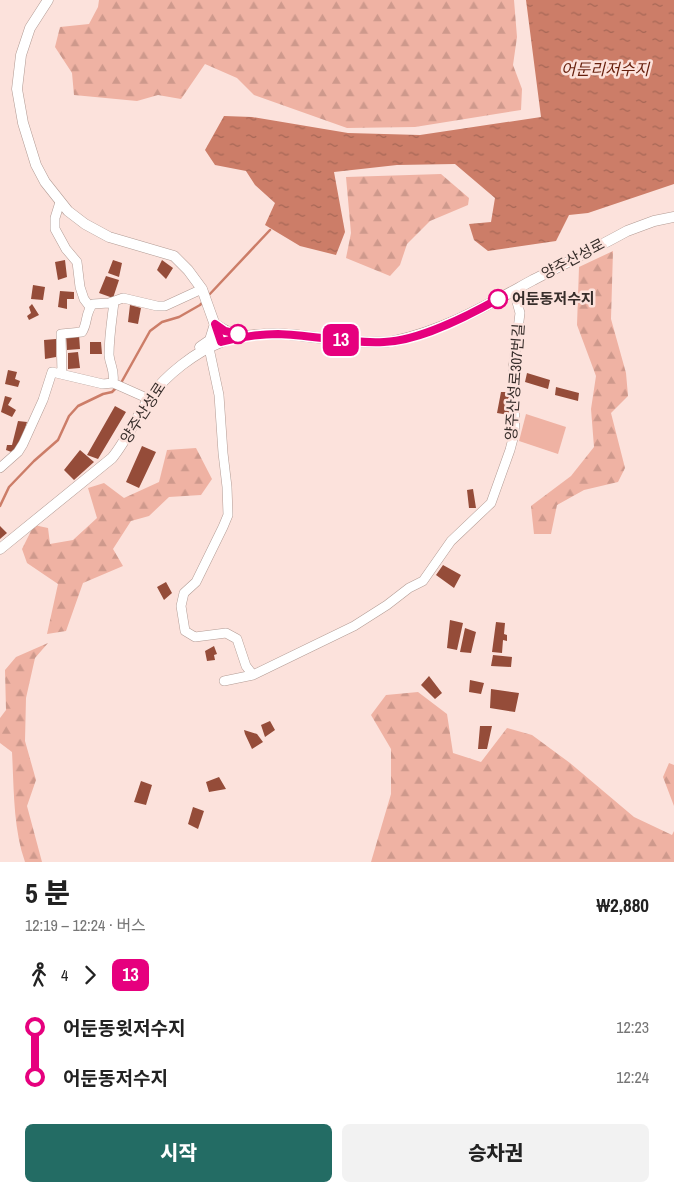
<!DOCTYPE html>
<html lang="ko">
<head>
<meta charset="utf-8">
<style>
  :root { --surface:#fff; --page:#f2f2f2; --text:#222; --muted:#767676; --accent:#236c64 }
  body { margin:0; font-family:"Archivo Narrow","Noto Sans KR",sans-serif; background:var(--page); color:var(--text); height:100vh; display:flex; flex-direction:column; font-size:19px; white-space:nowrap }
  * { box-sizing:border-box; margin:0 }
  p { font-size:16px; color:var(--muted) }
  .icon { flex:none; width:28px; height:28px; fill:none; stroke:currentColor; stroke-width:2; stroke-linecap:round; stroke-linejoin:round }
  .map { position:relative; height:862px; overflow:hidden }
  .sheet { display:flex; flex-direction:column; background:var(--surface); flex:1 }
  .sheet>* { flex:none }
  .badge { padding:0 10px; border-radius:8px; font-size:18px; line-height:32px }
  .map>.badge { position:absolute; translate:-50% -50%; box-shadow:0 0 0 2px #fff }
  .legs { display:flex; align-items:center; gap:8px; height:55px; padding:0 25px; font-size:16px }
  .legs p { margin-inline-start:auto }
  .headline { display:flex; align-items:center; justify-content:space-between; height:85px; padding:0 25px }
  h1 { font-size:28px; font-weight:800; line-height:38px }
  .primary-button { display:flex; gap:10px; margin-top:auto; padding:10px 25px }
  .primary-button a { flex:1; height:58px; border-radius:8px; background:var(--accent); color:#fff; font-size:20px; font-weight:800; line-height:58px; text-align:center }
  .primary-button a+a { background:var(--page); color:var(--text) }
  ul { padding:0 25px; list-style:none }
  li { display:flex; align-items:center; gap:18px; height:50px; font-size:19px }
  li i { display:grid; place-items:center; width:8px; height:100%; margin:0 6px; background:currentColor }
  li i::after { content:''; width:12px; height:12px; margin:-6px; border:4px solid; border-radius:50%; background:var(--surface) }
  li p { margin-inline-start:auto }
  li:first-child i { background:linear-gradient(#0000 50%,currentColor 0) }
  li:last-child i { background:linear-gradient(currentColor 50%,#0000 0) }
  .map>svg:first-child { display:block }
</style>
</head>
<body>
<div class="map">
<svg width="674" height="862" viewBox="0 0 674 862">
  <defs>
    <pattern id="forest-firs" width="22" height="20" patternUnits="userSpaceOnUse" patternTransform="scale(1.25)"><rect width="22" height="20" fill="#efb2a3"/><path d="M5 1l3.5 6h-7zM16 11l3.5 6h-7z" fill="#ce998c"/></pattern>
    <pattern id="water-ripples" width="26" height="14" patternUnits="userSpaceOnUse" patternTransform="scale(1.25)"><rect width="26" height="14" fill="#cc7d68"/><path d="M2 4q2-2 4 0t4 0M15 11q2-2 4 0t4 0" fill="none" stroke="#a66756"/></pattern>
  </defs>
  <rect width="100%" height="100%" fill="#fce2dc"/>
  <!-- green -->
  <path fill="#efb2a3" d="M 526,414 L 566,427 L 558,454 L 519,441 Z"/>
  <!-- forest -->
  <path fill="url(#forest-firs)" d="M 99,0 L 514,0 L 517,37 L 513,65 L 522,89 L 521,110 L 415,127 L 347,128 L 254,95 L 237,78 L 205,64 L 181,99 L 158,95 L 137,101 L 74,95 L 72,73 L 55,47 L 60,27 L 89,24 L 98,7 Z
    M 441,174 L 469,198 L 468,205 L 430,221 L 407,244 L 400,265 L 390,276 L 346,258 L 351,233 L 346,177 Z
    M 613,251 L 611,319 L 626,373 L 628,396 L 611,413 L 625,468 L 618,482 L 584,490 L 557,505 L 551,534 L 534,534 L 531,506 L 571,476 L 594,447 L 591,409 L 596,376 L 577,325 L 579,267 Z
    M 196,448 L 212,479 L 201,495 L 169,497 L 149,516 L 131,521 L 113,549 L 123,566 L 83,583 L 66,631 L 47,634 L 58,584 L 27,563 L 22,549 L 34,525 L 48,528 L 50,544 L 73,540 L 97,518 L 88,488 L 104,483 L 124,498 L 159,482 L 167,450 Z
    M 48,643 L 35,658 L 26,698 L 25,741 L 36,780 L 27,806 L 42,862 L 25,862 C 13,828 14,788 12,752 L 0,743 L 0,718 L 6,710 L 5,670 L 16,657 Z
    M 418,692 L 447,714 L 453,753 L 481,762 L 507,728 L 532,735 L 570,763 L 634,817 L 672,835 L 674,831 L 674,862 L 371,862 L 391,794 L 391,749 L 371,715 L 386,695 Z
    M 669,763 L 674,765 L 674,806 L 663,777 Z"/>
  <!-- water -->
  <path fill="url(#water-ripples)" d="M 526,0 L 674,0 L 674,184 L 588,213 L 569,215 L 556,241 L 488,251 L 474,240 L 469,224 L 491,222 L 495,198 L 455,164 L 397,165 L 334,172 L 345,232 L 336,255 L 300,246 L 265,225 L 275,203 L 255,185 L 246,171 L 215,165 L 205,150 L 224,116 L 252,117 L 348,133 L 420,135 L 541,117 Z"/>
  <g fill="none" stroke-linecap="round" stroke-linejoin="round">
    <!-- stream -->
    <path stroke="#cc7d68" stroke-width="2.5" d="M 208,296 L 270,230
      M 0,506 L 9,487 L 34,461 L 58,440 L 69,416 L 78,406 L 103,394 L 112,392 L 121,383 L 150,331 L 162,322 L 179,317 L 200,305 L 203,302"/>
  </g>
  <!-- building -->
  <path fill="#954c39" d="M 65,260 L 67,277 L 58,280 L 55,262 Z
    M 113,260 L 122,263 L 119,277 L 108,273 Z
    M 162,260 L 173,268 L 166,279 L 157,270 Z
    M 106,276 L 119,280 L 113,298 L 99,293 Z
    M 33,285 L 45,287 L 43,300 L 31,299 Z
    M 60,291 L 74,292 L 74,299 L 67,299 L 67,309 L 58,307 Z
    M 32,304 L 39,315 L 29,320 L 27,316 L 31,313 L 29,307 Z
    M 130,305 L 141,308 L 138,324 L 128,322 Z
    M 66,335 L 79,335 L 80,349 L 67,350 Z
    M 56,339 L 56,357 L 45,359 L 44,340 Z
    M 90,342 L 101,342 L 102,354 L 90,354 Z
    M 78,352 L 80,368 L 68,369 L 68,353 Z
    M 8,370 L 17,372 L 15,379 L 20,381 L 18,387 L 5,384 Z
    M 527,373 L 550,380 L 548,389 L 525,382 Z
    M 556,387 L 579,393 L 578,401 L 555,395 Z
    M 501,392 L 510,392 L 509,415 L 497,413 Z
    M 5,396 L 12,398 L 8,405 L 16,410 L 12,417 L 1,412 Z
    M 115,406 L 126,412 L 98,459 L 87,455 Z
    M 18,421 L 27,422 L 20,444 L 14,453 L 6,450 L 7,445 L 12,445 Z
    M 142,446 L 156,452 L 139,488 L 126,482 Z
    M 80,450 L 94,462 L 74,480 L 64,470 Z
    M 473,489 L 476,508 L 469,508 L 467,490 Z
    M 0,526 L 7,533 L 0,539 Z
    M 443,565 L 461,575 L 454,588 L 436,575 Z
    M 166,582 L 172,593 L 164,600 L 157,587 Z
    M 450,620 L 463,623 L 457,650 L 447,648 Z
    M 496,622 L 505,623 L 504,634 L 507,635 L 507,641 L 503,640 L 502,653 L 492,652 Z
    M 465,628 L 476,632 L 471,653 L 460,652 Z
    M 214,646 L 217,654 L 214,655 L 215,660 L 207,661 L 205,651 Z
    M 493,655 L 512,657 L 511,667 L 491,666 Z
    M 429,676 L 442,693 L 435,699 L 421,685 Z
    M 470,680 L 484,683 L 481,694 L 469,692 Z
    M 491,689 L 519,693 L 515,712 L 490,708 Z
    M 270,721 L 275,730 L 265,737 L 261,725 Z
    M 480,726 L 492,726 L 487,749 L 478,749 Z
    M 244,730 L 257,734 L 263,742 L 252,749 L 245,734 Z
    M 219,777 L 226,789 L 209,792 L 206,782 Z
    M 141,781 L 152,785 L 146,805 L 134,802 Z
    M 193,807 L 204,811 L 198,829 L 188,824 Z"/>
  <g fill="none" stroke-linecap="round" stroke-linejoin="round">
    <defs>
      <path id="minor" d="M 60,202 L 55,218 L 55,229 L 66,249 L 77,262 L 80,287 L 84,299 L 90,307
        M 209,348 L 219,395 L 223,453 L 227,487 L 228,515 L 223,527 L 196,582 L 184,593 L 181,606 L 185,631 L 195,637 L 226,633 L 237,639 L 246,666 L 253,675 L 354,626 L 387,605 L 409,588 L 423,581 L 451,541 L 491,503 L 510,450 L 515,431 L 513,369 L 520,313 L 514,291
        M 62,374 L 61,334 L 82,332 C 88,323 85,312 93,304 L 109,303 L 123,298 L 157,306 L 165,306 L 202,289
        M 113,383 C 115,369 110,366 109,355 C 109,337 112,319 114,302
        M 0,468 L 18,452 L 23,444 L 43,400 L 52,372 L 103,384 L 113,383 L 149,399
        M 224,681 L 253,675"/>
      <path id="tertiary" d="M 48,0 L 30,28 L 21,55 L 17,89 L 23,123 L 36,165 L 45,182 L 68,211 L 85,224 L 109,237 L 174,256 L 188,270 L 202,289 L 221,342
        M 200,347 L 210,340 L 215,324 C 224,330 231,335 242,333
        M 0,549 L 112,458 C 127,440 136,417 150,397 C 166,375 195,352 221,342 C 244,334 272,333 296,335 C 320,338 344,341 368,342 C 377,342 385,343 394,341 C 444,331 489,304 533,280 C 564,264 596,248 627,231 L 654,221 L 674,217"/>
    </defs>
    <!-- minor casing -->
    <use href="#minor" stroke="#b29b94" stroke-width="10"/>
    <!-- tertiary casing -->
    <use href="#tertiary" stroke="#b29b94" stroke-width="11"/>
    <!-- minor -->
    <use href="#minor" stroke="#fff" stroke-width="9"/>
    <!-- tertiary -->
    <use href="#tertiary" stroke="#fff" stroke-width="10"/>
  </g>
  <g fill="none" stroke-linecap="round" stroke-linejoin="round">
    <defs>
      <path id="line-1" d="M 238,334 L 225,331 L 215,324 L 221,342 C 240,337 258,334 278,334 C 313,335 348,344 384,342 C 418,341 468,316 498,299"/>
    </defs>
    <!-- line-1 casing -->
    <use href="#line-1" stroke="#fff" stroke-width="11"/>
    <!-- line-1 -->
    <use href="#line-1" stroke="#e6007e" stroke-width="8"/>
  </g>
  <!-- markers -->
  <g fill="#fff" stroke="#e6007e" stroke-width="2.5">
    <circle cx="498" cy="299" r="9"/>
    <circle cx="238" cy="334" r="9"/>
  </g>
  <g text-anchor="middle" stroke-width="5" stroke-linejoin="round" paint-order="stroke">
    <!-- street labels -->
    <g font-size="15" fill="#362d2a" stroke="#fce2dc">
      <text transform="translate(573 259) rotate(-28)" y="5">양주산성로</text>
      <text transform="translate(515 382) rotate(-86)" y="5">양주산성로307번길</text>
      <text transform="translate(143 413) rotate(-57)" y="5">양주산성로</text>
    </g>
    <!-- stop labels -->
    <g font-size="15" font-weight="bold" fill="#362d2a" stroke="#fce2dc" text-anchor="start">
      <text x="512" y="304">어둔동저수지</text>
    </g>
    <!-- water labels -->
    <g font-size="16" font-style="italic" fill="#671f0c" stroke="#fce2dc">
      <text x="605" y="75">어둔리저수지</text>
    </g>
  </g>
</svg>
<b class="badge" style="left:341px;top:340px;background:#e6007e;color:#fff">13</b>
</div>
<section class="sheet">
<div class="headline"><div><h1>5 분</h1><p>12:19 – 12:24 · 버스</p></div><b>₩2,880</b></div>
<div class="legs"><svg class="icon" aria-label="walk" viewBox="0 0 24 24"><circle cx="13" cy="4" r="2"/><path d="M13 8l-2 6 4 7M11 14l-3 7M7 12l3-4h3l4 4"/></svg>4<svg class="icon" aria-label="forward" viewBox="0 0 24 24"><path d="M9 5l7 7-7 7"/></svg><b class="badge" style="background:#e6007e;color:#fff">13</b></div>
<ul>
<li><i style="color:#e6007e"></i><b>어둔동윗저수지</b><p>12:23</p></li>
<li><i style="color:#e6007e"></i><b>어둔동저수지</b><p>12:24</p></li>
</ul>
<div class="primary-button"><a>시작</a><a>승차권</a></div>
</section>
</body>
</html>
